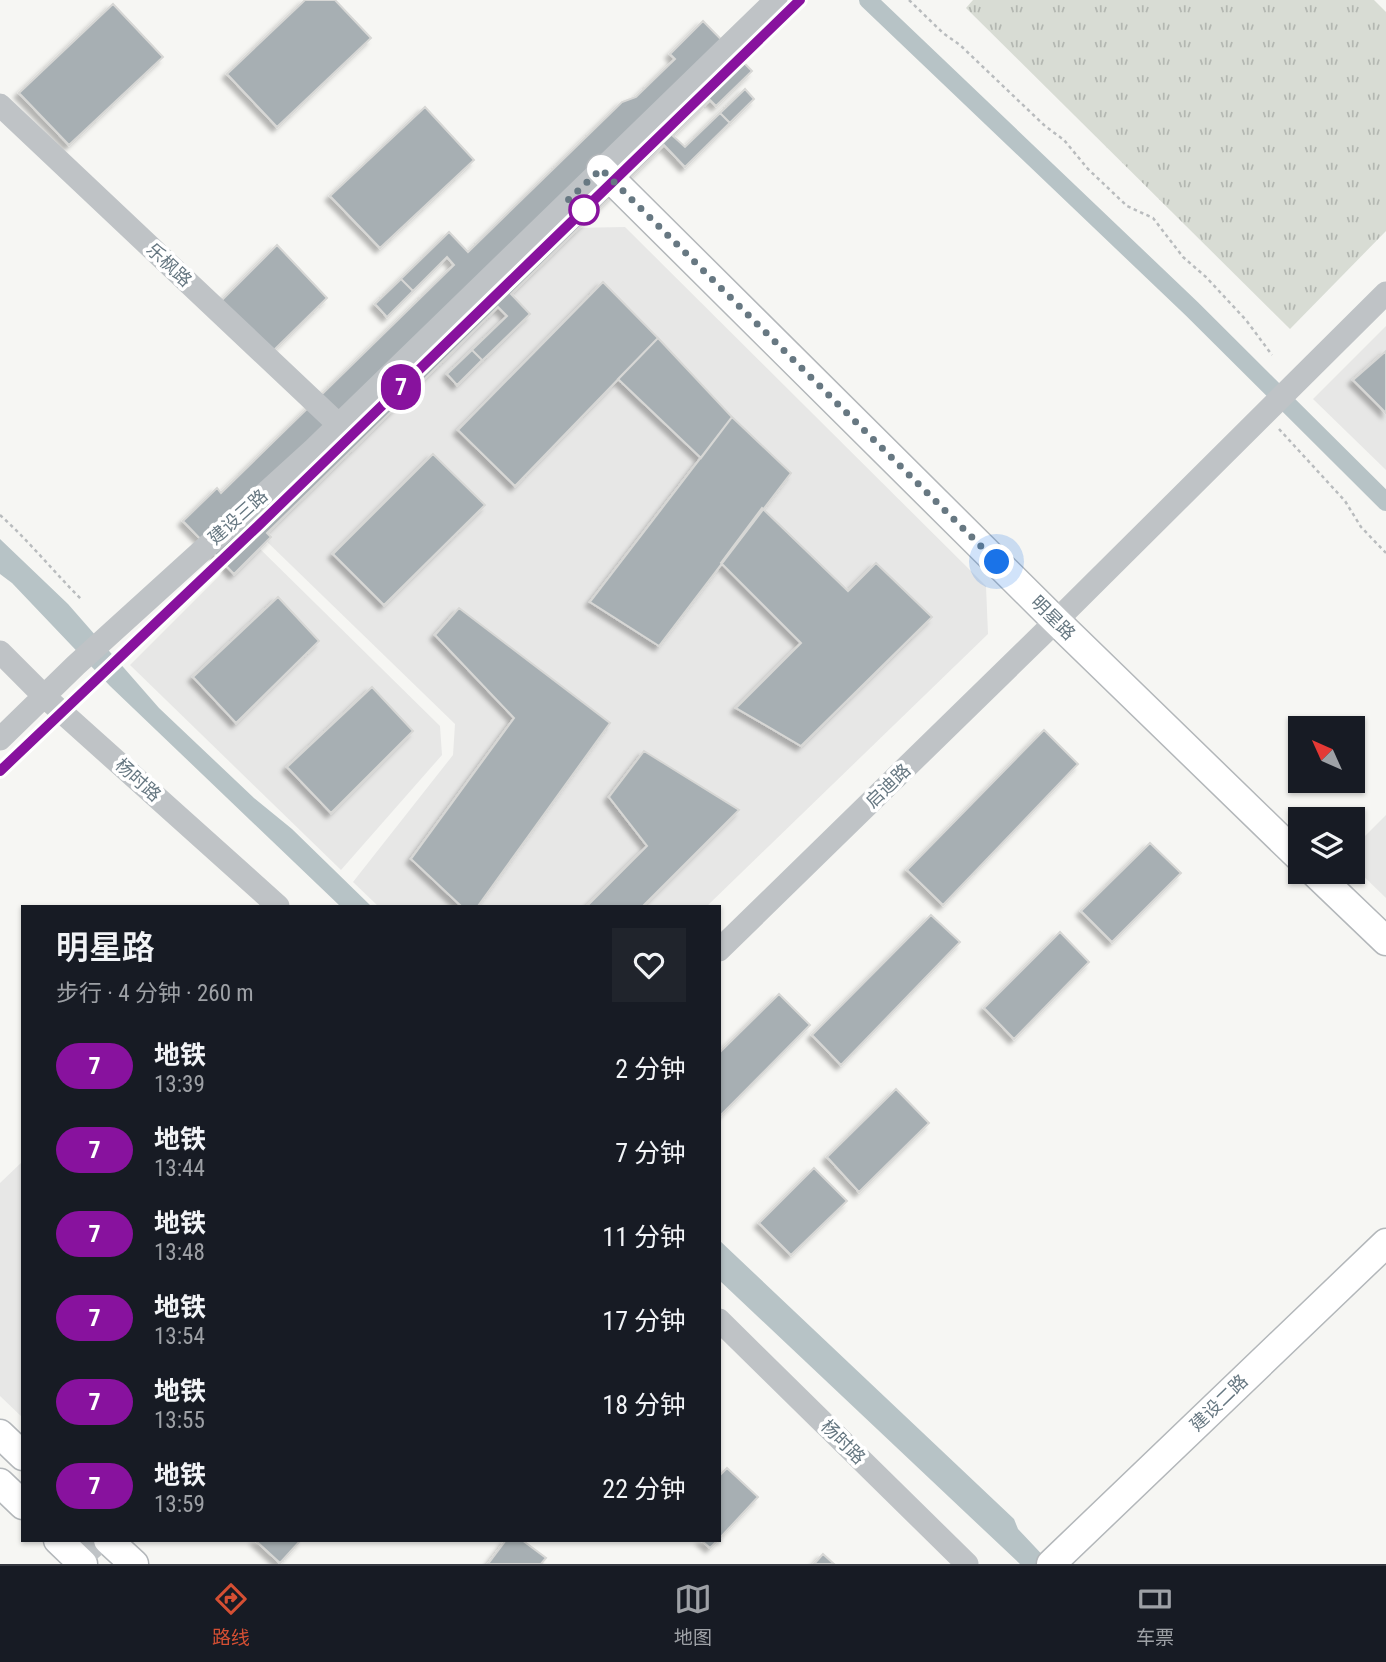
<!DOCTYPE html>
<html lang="zh">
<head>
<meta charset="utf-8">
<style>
  :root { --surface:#171b24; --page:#20242c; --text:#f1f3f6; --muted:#9ea1a6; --line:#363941; --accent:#d54f33 }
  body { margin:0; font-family:"Roboto Condensed","Noto Sans SC",sans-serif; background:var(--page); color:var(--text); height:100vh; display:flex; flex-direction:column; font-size:26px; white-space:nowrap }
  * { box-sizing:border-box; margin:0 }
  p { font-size:23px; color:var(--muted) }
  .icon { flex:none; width:38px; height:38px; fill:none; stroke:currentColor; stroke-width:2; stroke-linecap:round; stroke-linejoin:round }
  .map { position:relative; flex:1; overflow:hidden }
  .details { position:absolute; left:21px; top:905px; width:700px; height:637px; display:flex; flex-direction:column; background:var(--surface); border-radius:0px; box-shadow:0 2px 5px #0004 }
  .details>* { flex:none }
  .badge { padding:0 14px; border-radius:23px; font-size:24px; line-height:46px }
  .needle { width:46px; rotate:315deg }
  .buttons { position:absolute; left:1288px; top:716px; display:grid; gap:14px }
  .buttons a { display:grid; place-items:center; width:77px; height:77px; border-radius:0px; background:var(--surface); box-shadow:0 2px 5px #0004; font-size:35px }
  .you { position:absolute; width:35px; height:35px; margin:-18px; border:5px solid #fff; border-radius:50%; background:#1a73e8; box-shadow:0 0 0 10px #1a73e833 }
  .map>.badge { position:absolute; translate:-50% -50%; box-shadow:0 0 0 4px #fff }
  .round { display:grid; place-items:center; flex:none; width:74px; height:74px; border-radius:0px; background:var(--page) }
  .headline { display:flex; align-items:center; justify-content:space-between; height:119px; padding:0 35px }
  h1 { font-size:33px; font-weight:600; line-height:52px }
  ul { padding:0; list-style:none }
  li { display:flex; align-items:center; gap:21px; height:84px; padding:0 35px }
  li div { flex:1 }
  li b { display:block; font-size:26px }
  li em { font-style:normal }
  li .badge { min-width:77px; font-weight:700; text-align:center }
  .tabs { display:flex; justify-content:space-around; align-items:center; height:98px; border-top:2px solid var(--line); background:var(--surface); font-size:19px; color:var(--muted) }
  .tabs a { display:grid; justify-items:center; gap:4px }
  .tabs .active { color:var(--accent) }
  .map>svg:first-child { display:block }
</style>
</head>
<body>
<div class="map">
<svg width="1386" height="1564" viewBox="0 0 1386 1564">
  <defs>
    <pattern id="grass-tufts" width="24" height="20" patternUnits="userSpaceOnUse" patternTransform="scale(1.75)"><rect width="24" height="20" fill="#d8dcd4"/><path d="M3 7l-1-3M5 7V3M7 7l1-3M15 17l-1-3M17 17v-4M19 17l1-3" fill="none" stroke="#b3b7b1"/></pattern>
    <filter id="shadow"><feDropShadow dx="-4.5" dy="4.5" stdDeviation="2" flood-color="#0004"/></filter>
  </defs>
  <rect width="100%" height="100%" fill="#f6f6f3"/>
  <!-- built -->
  <path fill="#e7e7e6" d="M 625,227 L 986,586 L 988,634 L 707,906 L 378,906 L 353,882 L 453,755 L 455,724 L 259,534 L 570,228 Z
    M 1386,326 L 1386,470 L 1313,399 Z
    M 253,542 L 440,726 L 442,755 L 341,870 L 130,665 Z
    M 1386,815 L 1386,898 L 1353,866 L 1353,848 Z
    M 23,1161 L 23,1418 L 0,1396 L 0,1183 Z"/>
  <!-- grass -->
  <path fill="url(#grass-tufts)" d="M 973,0 L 1374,0 L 1386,12 L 1386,231 L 1290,329 L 966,8 Z"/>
  <!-- water -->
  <path fill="#b7c3c6" d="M 0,539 L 68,604 L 159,708 L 254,798 L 292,829 L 371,906 L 340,906 L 110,686 L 12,583 L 0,574 Z
    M 719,1240 L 1014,1519 L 1018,1529 L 1051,1564 L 1020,1564 L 719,1280 Z"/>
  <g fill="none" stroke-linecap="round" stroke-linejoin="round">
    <!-- canal -->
    <path stroke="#b7c3c6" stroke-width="18" d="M 868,0 L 1192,309 L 1386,502"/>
  </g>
  <!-- building -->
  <path fill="#a7afb3" stroke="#d7d7d5" stroke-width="2" filter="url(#shadow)" d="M 305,0 L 335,0 L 371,38 L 277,127 L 227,74 Z
    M 113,4 L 163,57 L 69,145 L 19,93 Z
    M 703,21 L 752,71 L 716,106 L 710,100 L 673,136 L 685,147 L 745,89 L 754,99 L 685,167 L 664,145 L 511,294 L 530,314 L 457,385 L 447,374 L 507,316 L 498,307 L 267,533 L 271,537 L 234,574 L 183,521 L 217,488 L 221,493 L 454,265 L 447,257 L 387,317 L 375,304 L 449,232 L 468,252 L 622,102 L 636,97 L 675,59 L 670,54 Z
    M 745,89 L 754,99 L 730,123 L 720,113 Z
    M 425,107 L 474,160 L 380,248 L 330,196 Z
    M 277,245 L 327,298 L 272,352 L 220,302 Z
    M 401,279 L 413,291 L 387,317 L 375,304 Z
    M 603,282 L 658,338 L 515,486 L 458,430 Z
    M 658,338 L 732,417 L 701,458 L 618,379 Z
    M 472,350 L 482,360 L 457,385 L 447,374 Z
    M 1386,351 L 1386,413 L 1353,380 Z
    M 732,417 L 791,473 L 659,646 L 590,602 Z
    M 433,454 L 485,505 L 384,605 L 333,554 Z
    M 762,508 L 848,591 L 876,563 L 932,617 L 801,746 L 736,708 L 801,643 L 721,563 Z
    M 278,597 L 319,641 L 236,723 L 193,677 Z
    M 459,608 L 610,723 L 478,906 L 461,906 L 411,859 L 514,718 L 435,635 Z
    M 372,687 L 413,731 L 331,813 L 287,767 Z
    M 1044,730 L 1078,764 L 943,905 L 907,870 Z
    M 644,751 L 739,810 L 643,906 L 587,906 L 647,846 L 609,797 Z
    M 1150,843 L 1181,873 L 1112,942 L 1081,911 Z
    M 931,915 L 960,942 L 841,1065 L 812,1035 Z
    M 1060,932 L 1089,962 L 1014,1039 L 984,1008 Z
    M 779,994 L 810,1025 L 719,1117 L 719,1053 Z
    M 896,1089 L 929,1123 L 859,1192 L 827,1157 Z
    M 814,1168 L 847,1201 L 791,1255 L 759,1223 Z
    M 727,1468 L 758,1497 L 719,1539 L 719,1476 Z
    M 255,1540 L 301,1540 L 280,1563 Z
    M 506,1540 L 522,1540 L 546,1558 L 541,1564 L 488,1564 Z
    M 701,1540 L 718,1540 L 710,1548 Z
    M 823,1554 L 834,1564 L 814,1564 Z"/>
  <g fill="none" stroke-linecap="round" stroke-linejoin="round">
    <defs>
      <path id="major" d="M 601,169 L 1056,621 L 1300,858
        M 1314,872 L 1386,941
        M 0,1434 L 23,1456
        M 0,1483 L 23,1505
        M 58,1540 L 83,1564
        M 108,1540 L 134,1564
        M 1051,1564 L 1386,1243"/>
    </defs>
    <!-- major casing -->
    <use href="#major" stroke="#b3b7ba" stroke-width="31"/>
    <!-- path -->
    <path stroke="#b9bcbe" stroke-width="2.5" stroke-dasharray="3.5 3.5" stroke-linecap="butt" d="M 909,0 L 943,33 L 960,45 L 1045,126 L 1064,140 L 1088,169 L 1127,206 L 1153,218 L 1183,257 L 1206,277 L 1246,320 L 1272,355
      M 1279,429 L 1345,501 L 1361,527 L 1386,553
      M 0,515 C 29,541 53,571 81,599"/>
    <!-- minor -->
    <path stroke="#bfc3c6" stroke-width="23" d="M 0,105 L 339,425
      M 0,652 L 45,697 L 278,906
      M 0,739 L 76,665 L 314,449 L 776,0
      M 719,950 L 1056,621 L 1386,293
      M 719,1320 L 967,1564
      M 74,1564 L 101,1540"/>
    <!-- major -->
    <use href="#major" stroke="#fff" stroke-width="28"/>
  </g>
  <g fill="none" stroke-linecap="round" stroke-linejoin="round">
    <defs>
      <path id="line" d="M 0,771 L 258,526 L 800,0"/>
    </defs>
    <!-- line casing -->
    <use href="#line" stroke="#fff" stroke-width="16"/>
    <!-- line -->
    <use href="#line" stroke="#88129e" stroke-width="10"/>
    <!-- walk -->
    <path stroke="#677882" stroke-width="7" stroke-dasharray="0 12.6" d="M 584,210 L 565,203 L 601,169 L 997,562"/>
  </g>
  <!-- markers -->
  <circle fill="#fff" stroke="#88129e" stroke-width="3.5" cx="584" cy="210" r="14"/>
  <g text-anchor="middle" stroke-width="7" stroke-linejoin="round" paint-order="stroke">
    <!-- street labels -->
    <g font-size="18" fill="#677882" stroke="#fff">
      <text transform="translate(169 265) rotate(43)" y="6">乐枫路</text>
      <text transform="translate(238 517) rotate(-42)" y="6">建设三路</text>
      <text transform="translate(1053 618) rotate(45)" y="6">明星路</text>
      <text transform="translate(138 780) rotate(42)" y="6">杨时路</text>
      <text transform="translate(888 786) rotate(-44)" y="6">启迪路</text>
      <text transform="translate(1219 1403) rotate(-44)" y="6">建设二路</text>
      <text transform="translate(843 1442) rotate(45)" y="6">杨时路</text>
    </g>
  </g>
</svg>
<div class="buttons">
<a><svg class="needle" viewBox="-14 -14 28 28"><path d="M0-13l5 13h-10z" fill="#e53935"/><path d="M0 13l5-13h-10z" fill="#9ea1a6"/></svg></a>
<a><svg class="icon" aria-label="layers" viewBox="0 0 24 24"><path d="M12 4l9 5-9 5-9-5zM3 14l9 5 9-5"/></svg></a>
</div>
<div class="you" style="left:997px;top:562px"></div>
<b class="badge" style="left:401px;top:387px;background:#88129e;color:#fff">7</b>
<section class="details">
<div class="headline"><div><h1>明星路</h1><p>步行 · 4 分钟 · 260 m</p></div><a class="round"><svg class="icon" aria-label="heart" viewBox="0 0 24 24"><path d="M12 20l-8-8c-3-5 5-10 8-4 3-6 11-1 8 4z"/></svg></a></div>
<ul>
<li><span class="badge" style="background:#88129e;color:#fff">7</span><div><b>地铁</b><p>13:39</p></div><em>2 分钟</em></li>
<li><span class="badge" style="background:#88129e;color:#fff">7</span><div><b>地铁</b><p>13:44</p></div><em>7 分钟</em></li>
<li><span class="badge" style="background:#88129e;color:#fff">7</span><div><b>地铁</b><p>13:48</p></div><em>11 分钟</em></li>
<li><span class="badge" style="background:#88129e;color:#fff">7</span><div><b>地铁</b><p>13:54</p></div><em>17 分钟</em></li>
<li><span class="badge" style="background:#88129e;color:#fff">7</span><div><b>地铁</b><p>13:55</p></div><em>18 分钟</em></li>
<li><span class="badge" style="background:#88129e;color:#fff">7</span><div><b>地铁</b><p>13:59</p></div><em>22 分钟</em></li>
</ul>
</section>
</div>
<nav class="tabs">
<a class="active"><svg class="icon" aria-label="directions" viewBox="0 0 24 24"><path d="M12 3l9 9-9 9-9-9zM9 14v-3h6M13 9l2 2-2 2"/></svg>路线</a>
<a><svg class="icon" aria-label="map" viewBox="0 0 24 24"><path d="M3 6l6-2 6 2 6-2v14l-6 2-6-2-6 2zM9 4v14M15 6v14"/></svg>地图</a>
<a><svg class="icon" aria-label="tickets" viewBox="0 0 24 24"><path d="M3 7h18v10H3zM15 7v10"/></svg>车票</a>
</nav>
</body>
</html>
